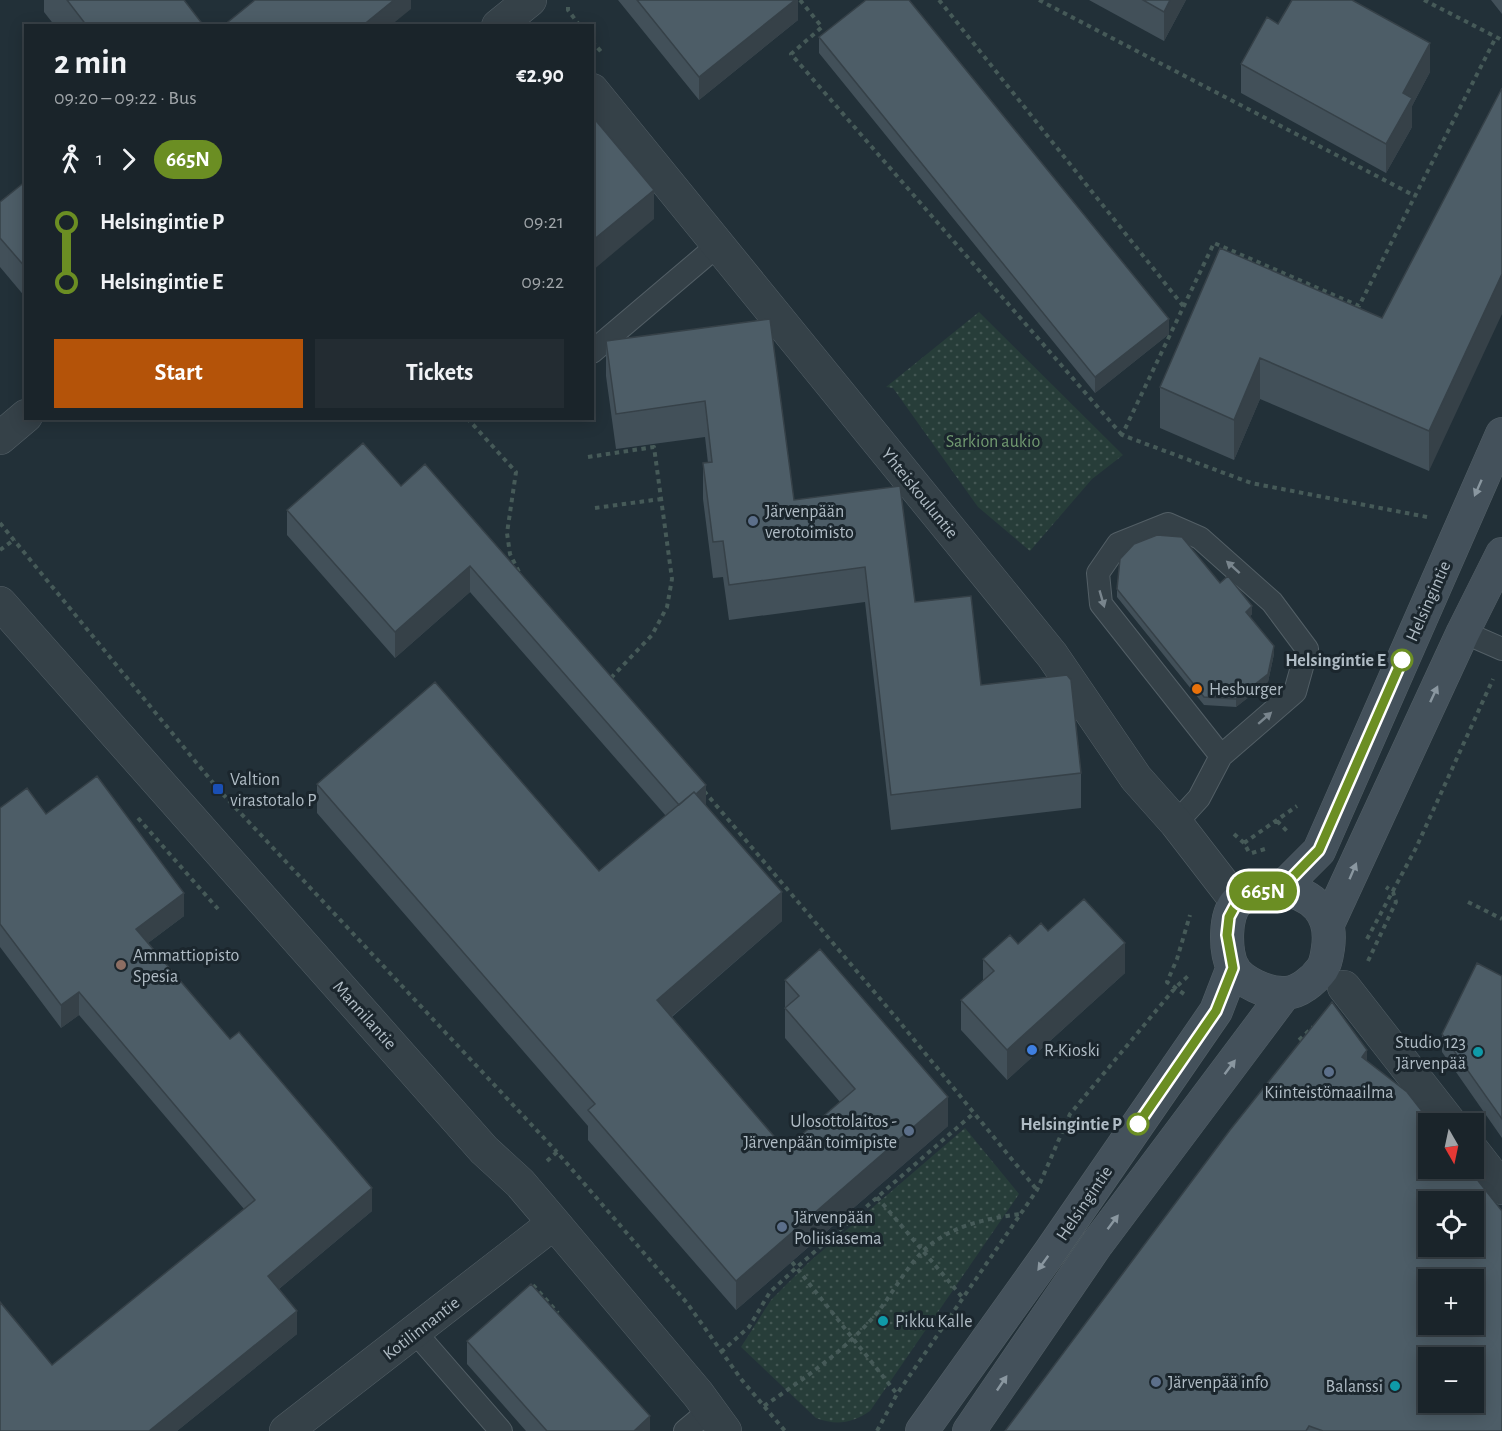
<!DOCTYPE html>
<html lang="en">
<head>
<meta charset="utf-8">
<style>
  :root { --surface:#1a242a; --page:#232c32; --text:#f1f3f6; --muted:#9fa4a8; --line:#384147; --accent:#b45309 }
  body { margin:0; font-family:"Alegreya Sans",sans-serif; background:var(--page); color:var(--text); height:100vh; display:flex; flex-direction:column; font-size:22px; white-space:nowrap }
  * { box-sizing:border-box; margin:0 }
  p { font-size:20px; color:var(--muted) }
  .icon { flex:none; width:33px; height:33px; fill:none; stroke:currentColor; stroke-width:2; stroke-linecap:round; stroke-linejoin:round }
  .map { position:relative; flex:1; overflow:hidden }
  .details { position:absolute; left:24px; top:24px; width:570px; height:396px; display:flex; flex-direction:column; background:var(--surface); border-radius:0px; box-shadow:0 3px 15px #0003,0 0 0 2px var(--line) }
  .details>* { flex:none }
  .badge { padding:0 12px; border-radius:20px; font-size:21px; line-height:39px }
  .needle { width:39px; rotate:171deg }
  .controls { position:absolute; left:1418px; top:1113px; display:grid; gap:12px }
  .controls a { display:grid; place-items:center; width:66px; height:66px; border-radius:0px; background:var(--surface); box-shadow:0 3px 15px #0003,0 0 0 2px var(--line); font-size:30px }
  .map>.badge { position:absolute; translate:-50% -50%; box-shadow:0 0 0 3px #fff }
  .legs { display:flex; align-items:center; gap:9px; height:66px; padding:0 30px; font-size:20px }
  .legs p { margin-inline-start:auto }
  .headline { display:flex; align-items:center; justify-content:space-between; height:102px; padding:0 30px }
  h1 { font-size:33px; font-weight:700; line-height:45px }
  .action { display:flex; gap:12px; margin-top:auto; padding:12px 30px }
  .action a { flex:1; height:69px; border-radius:0px; background:var(--accent); color:#fff; font-size:24px; font-weight:700; line-height:69px; text-align:center }
  .action a+a { background:var(--page); color:var(--text) }
  ul { padding:0 30px; list-style:none }
  li { display:flex; align-items:center; gap:21px; height:60px; font-size:22px }
  li i { display:grid; place-items:center; width:9px; height:100%; margin:0 8px; background:currentColor }
  li i::after { content:''; width:15px; height:15px; margin:-8px; border:4px solid; border-radius:50%; background:var(--surface) }
  li p { margin-inline-start:auto }
  li:first-child i { background:linear-gradient(#0000 50%,currentColor 0) }
  li:last-child i { background:linear-gradient(currentColor 50%,#0000 0) }
  .map>svg:first-child { display:block }
</style>
</head>
<body>
<div class="map">
<svg width="1502" height="1431" viewBox="0 0 1502 1431">
  <defs>
    <pattern id="park-dots" width="8" height="8" patternUnits="userSpaceOnUse" patternTransform="scale(1.5)"><rect width="8" height="8" fill="#273d39"/><path d="M2 2h.1M6 6h.1" fill="none" stroke="#445754" stroke-width="1.8" stroke-linecap="round"/></pattern>
  </defs>
  <rect width="100%" height="100%" fill="#223038"/>
  <!-- park -->
  <path fill="url(#park-dots)" d="M 979,312 L 1123,455 L 1092,479 L 1030,551 L 978,507 L 893,388 L 886,387 Z
    M 965,1128 L 1019,1194 L 870,1411 C 852,1423 837,1426 816,1418 L 741,1347 L 771,1300 L 808,1263 Z"/>
  <g fill="none" stroke-linecap="round" stroke-linejoin="round">
    <defs>
      <path id="lane" d="M 592,352 L 718,245
        M 1463,632 L 1502,649
        M 1176,823 L 1199,798 L 1221,756 L 1295,692 L 1307,649 L 1272,602 L 1200,538 L 1168,524 L 1118,544 L 1098,573 L 1101,604 L 1221,756
        M 415,1332 L 501,1431
        M 685,1431 L 710,1410"/>
      <path id="street" d="M 498,26 L 530,0
        M 592,90 L 1052,655 L 1136,778 L 1176,823 L 1237,902
        M 0,438 L 26,416
        M 0,603 L 484,1150 L 520,1183 L 554,1223 L 698,1394 L 725,1431
        M 1344,987 L 1451,1124
        M 1473,1151 L 1502,1188
        M 286,1431 L 554,1223"/>
      <path id="secondary" d="M 1281,889 L 1319,851 L 1502,434
        M 1281,889 C 1313,894 1333,913 1328,948 C 1327,955 1326,963 1322,969 C 1314,980 1299,993 1285,993 C 1268,994 1241,982 1233,968 C 1225,952 1224,915 1237,902 C 1248,892 1267,890 1281,889 Z
        M 1328,924 L 1463,632 L 1502,554
        M 922,1431 L 1050,1252 L 1216,1011 L 1233,967
        M 969,1431 L 1097,1244 L 1285,993"/>
    </defs>
    <!-- lane casing -->
    <use href="#lane" stroke="#535f66" stroke-width="24"/>
    <!-- street casing -->
    <use href="#street" stroke="#535f66" stroke-width="34"/>
    <!-- secondary casing -->
    <use href="#secondary" stroke="#535f66" stroke-width="34"/>
    <!-- path -->
    <path stroke="#465a58" stroke-width="4" stroke-dasharray="4.5 4.5" stroke-linecap="butt" d="M 800,0 L 822,27 L 791,54 L 1122,435
      M 939,0 L 1184,307
      M 1039,0 L 1415,196
      M 1424,0 L 1502,40
      M 568,7 L 568,10 L 580,26
      M 592,41 L 603,54
      M 467,418 L 516,472 L 507,533 L 510,554 L 519,572
      M 588,457 L 654,447 L 672,579 L 667,607 L 652,635 L 609,680
      M 595,508 L 661,499
      M 1427,517 L 1251,483 L 1122,435 L 1214,243 L 1359,306 L 1496,37
      M 0,523 L 218,789 L 557,1152
      M 0,550 L 15,539
      M 704,791 L 893,1014 L 1037,1190
      M 138,818 L 218,909
      M 1277,821 L 1288,832
      M 1234,834 L 1244,843 L 1250,854
      M 1244,843 L 1297,806
      M 1252,853 L 1268,848
      M 1468,902 L 1502,919
      M 1367,939 L 1416,848 L 1493,679
      M 1368,961 L 1396,902 L 1393,892 L 1386,887
      M 1184,994 L 1167,982 L 1177,959 L 1190,915
      M 1299,1040 L 1313,1027
      M 547,1161 L 557,1152 L 687,1303 L 741,1379 L 785,1431
      M 877,1197 L 963,1298
      M 792,1262 L 897,1394
      M 533,1285 L 558,1313
      M 721,1352 L 749,1327 L 770,1292 L 796,1268 L 974,1113
      M 764,1406 C 802,1380 839,1355 871,1320 C 890,1299 903,1271 923,1251 C 950,1226 984,1219 1020,1214
      M 877,1431 L 897,1394 L 1037,1190 L 1070,1114 L 1175,988 L 1188,976"/>
    <!-- lane -->
    <use href="#lane" stroke="#354148" stroke-width="22"/>
    <!-- street -->
    <use href="#street" stroke="#354148" stroke-width="33"/>
    <!-- secondary -->
    <use href="#secondary" stroke="#44515b" stroke-width="33"/>
  </g>
  <!-- wall -->
  <path fill="#425059" d="M 44,0 L 184,0 L 204,26 L 55,26 L 44,12 Z
    M 618,0 L 798,0 L 798,20 L 699,100 Z
    M 1089,0 L 1186,0 L 1164,41 Z
    M 1491,0 L 1502,0 L 1502,14 Z
    M 1278,24 L 1430,72 L 1412,106 L 1412,127 L 1386,173 L 1241,93 L 1241,64 Z
    M 819,37 L 1169,334 L 1095,393 L 819,53 Z
    M 1502,88 L 1429,471 L 1260,399 L 1234,460 L 1160,428 L 1160,387 L 1382,318 Z
    M 26,181 L 26,298 L 0,267 L 0,202 Z
    M 770,319 L 794,500 L 915,602 L 981,685 L 1081,773 L 1081,808 L 891,830 L 865,602 L 729,620 L 723,577 L 713,578 L 703,499 L 703,463 L 708,463 L 705,437 L 616,449 L 606,376 L 606,341 Z
    M 401,486 L 706,805 L 782,921 L 672,1017 L 785,1149 L 840,1102 L 785,1038 L 785,980 L 948,1126 L 736,1310 L 588,1140 L 588,1126 L 317,813 L 317,784 L 599,871 L 666,816 L 470,592 L 395,658 L 287,535 L 287,510 Z
    M 1220,583 L 1252,614 L 1250,616 L 1274,654 L 1268,682 L 1236,707 L 1204,705 L 1117,597 L 1117,589 Z
    M 0,808 L 46,814 L 184,916 L 148,943 L 372,1211 L 279,1289 L 297,1334 L 177,1431 L 0,1431 L 52,1365 L 244,1209 L 79,1015 L 61,1028 L 0,947 Z
    M 1048,931 L 1125,973 L 1007,1080 L 961,1030 L 961,1000 L 983,980 L 983,959 Z
    M 1502,976 L 1502,1138 L 1442,1052 L 1442,1034 Z
    M 1367,1061 L 1502,1431 L 1005,1431 Z
    M 467,1341 L 650,1431 L 526,1431 L 467,1364 Z"/>
  <!-- shaded-wall -->
  <path fill="#364148" d="M 394,0 L 411,0 L 411,9 L 390,26 L 362,26 Z
    M 795,0 L 798,0 L 798,20 L 699,100 L 699,77 Z
    M 1170,0 L 1186,0 L 1164,41 L 1164,12 Z
    M 1430,43 L 1430,72 L 1412,106 L 1412,127 L 1386,173 L 1386,144 L 1403,93 Z
    M 654,190 L 654,219 L 592,271 L 592,241 Z
    M 1502,274 L 1502,314 L 1429,471 L 1429,431 Z
    M 1169,319 L 1169,334 L 1095,393 L 1095,377 Z
    M 1260,358 L 1260,399 L 1234,460 L 1234,420 Z
    M 470,566 L 470,592 L 395,658 L 395,632 Z
    M 1252,606 L 1252,614 L 1246,620 L 1246,612 Z
    M 1274,646 L 1274,654 L 1268,682 L 1236,707 L 1236,699 Z
    M 706,785 L 706,811 L 681,808 Z
    M 782,892 L 782,921 L 657,1029 L 657,1000 Z
    M 184,893 L 184,916 L 136,952 L 136,929 Z
    M 1125,943 L 1125,973 L 1007,1080 L 1007,1050 Z
    M 79,992 L 79,1015 L 61,1028 L 61,1005 Z
    M 1367,1050 L 1367,1088 L 1362,1057 Z
    M 948,1097 L 948,1126 L 736,1310 L 736,1281 Z
    M 372,1188 L 372,1211 L 268,1298 L 268,1276 Z
    M 297,1311 L 297,1334 L 177,1431 L 149,1431 Z
    M 650,1416 L 650,1431 L 634,1431 Z"/>
  <!-- building -->
  <path fill="#4d5d67" stroke="#364148" stroke-width="1.5" fill-rule="evenodd" d="M 67,0 L 184,0 L 204,26 L 87,26 Z
    M 255,0 L 394,0 L 362,26 L 223,26 Z
    M 637,0 L 795,0 L 699,77 Z
    M 866,0 L 909,0 L 1169,319 L 1095,377 L 819,37 Z
    M 1143,0 L 1170,0 L 1164,12 Z
    M 1292,0 L 1352,0 L 1430,43 L 1403,93 L 1412,98 L 1386,144 L 1241,64 L 1267,17 L 1278,24 Z
    M 1502,88 L 1502,274 L 1429,431 L 1260,358 L 1234,420 L 1160,387 L 1220,248 L 1382,318 Z
    M 592,116 L 654,190 L 592,241 Z
    M 26,181 L 26,268 L 0,238 L 0,202 Z
    M 770,319 L 794,500 L 900,486 L 915,602 L 971,596 L 981,685 L 1067,675 L 1071,680 L 1081,773 L 891,795 L 865,567 L 729,585 L 723,541 L 713,542 L 703,463 L 712,462 L 705,401 L 616,414 L 606,341 Z
    M 363,443 L 401,486 L 425,464 L 706,785 L 696,794 L 694,792 L 679,805 L 470,566 L 395,632 L 287,510 Z
    M 1157,535 L 1182,537 L 1220,583 L 1228,576 L 1252,606 L 1246,612 L 1274,646 L 1268,674 L 1236,699 L 1204,697 L 1117,589 L 1120,559 L 1134,544 Z
    M 435,682 L 599,871 L 694,792 L 782,892 L 657,1000 L 785,1149 L 855,1089 L 785,1008 L 799,996 L 785,980 L 820,949 L 948,1097 L 736,1281 L 588,1110 L 595,1104 L 317,784 Z
    M 97,776 L 184,893 L 136,929 L 230,1039 L 239,1032 L 372,1188 L 268,1276 L 297,1311 L 149,1431 L 0,1431 L 0,1302 L 52,1365 L 255,1200 L 79,992 L 61,1005 L 0,924 L 0,808 L 27,788 L 46,814 Z
    M 1084,899 L 1125,943 L 1007,1050 L 961,1000 L 994,971 L 983,959 L 1010,935 L 1018,944 L 1041,923 L 1048,931 Z
    M 1477,963 L 1502,976 L 1502,1119 L 1442,1034 Z
    M 1332,1002 L 1367,1050 L 1362,1057 L 1407,1092 L 1432,1124 L 1428,1124 L 1428,1168 L 1468,1168 L 1502,1211 L 1502,1431 L 1323,1431 L 1309,1426 L 1306,1431 L 1005,1431 L 1230,1130 ZM 1428,1202 L 1473,1202 L 1473,1246 L 1428,1246 ZM 1428,1280 L 1473,1280 L 1473,1324 L 1428,1324 ZM 1428,1358 L 1473,1358 L 1473,1402 L 1428,1402 Z
    M 531,1284 L 650,1416 L 634,1431 L 547,1431 L 467,1341 Z"/>
  <!-- one-way arrows -->
  <defs><path id="oneway-solid" d="M-6-.8H1V-3.2L6.5 0L1 3.2V.8H-6Z" transform="scale(1.5)"/></defs>
  <g fill="#8a97a0">
    <use href="#oneway-solid" transform="translate(1478 488) rotate(114)"/>
    <use href="#oneway-solid" transform="translate(1434 694) rotate(-65)"/>
    <use href="#oneway-solid" transform="translate(1353 871) rotate(-67)"/>
    <use href="#oneway-solid" transform="translate(1230 1067) rotate(-53)"/>
    <use href="#oneway-solid" transform="translate(1113 1222) rotate(-53)"/>
    <use href="#oneway-solid" transform="translate(1043 1263) rotate(126)"/>
    <use href="#oneway-solid" transform="translate(1002 1383) rotate(-56)"/>
  </g>
  <g fill="#79858d">
    <use href="#oneway-solid" transform="translate(1233 567) rotate(-138)"/>
    <use href="#oneway-solid" transform="translate(1102 599) rotate(74)"/>
    <use href="#oneway-solid" transform="translate(1265 718) rotate(-41)"/>
  </g>
  <g fill="none" stroke-linecap="round" stroke-linejoin="round">
    <defs>
      <path id="line-1" d="M 1138,1124 L 1216,1011 L 1233,968 L 1227,935 L 1229,917 L 1237,902 L 1254,894 L 1281,889 L 1319,850 L 1402,660"/>
    </defs>
    <!-- line-1 casing -->
    <use href="#line-1" stroke="#fff" stroke-width="14"/>
    <!-- line-1 -->
    <use href="#line-1" stroke="#6b8e23" stroke-width="9"/>
  </g>
  <!-- markers -->
  <g fill="#5c6f8a" stroke="#1b262d" stroke-width="2">
    <circle cx="753" cy="521" r="6"/>
    <circle cx="1329" cy="1072" r="6"/>
    <circle cx="909" cy="1131" r="6"/>
    <circle cx="782" cy="1227" r="6"/>
    <circle cx="1156" cy="1382" r="6"/>
  </g>
  <g fill="#fff" stroke="#6b8e23" stroke-width="3">
    <circle cx="1402" cy="660" r="10"/>
    <circle cx="1138" cy="1124" r="10"/>
  </g>
  <circle fill="#e8710a" stroke="#1b262d" stroke-width="2" cx="1197" cy="689" r="6"/>
  <rect fill="#1a4fb4" stroke="#1b262d" stroke-width="2" x="212" y="783" width="12" height="12" rx="3"/>
  <circle fill="#8d6e63" stroke="#1b262d" stroke-width="2" cx="121" cy="965" r="6"/>
  <circle fill="#3f7fe0" stroke="#1b262d" stroke-width="2" cx="1032" cy="1050" r="6"/>
  <g fill="#0f9aa8" stroke="#1b262d" stroke-width="2">
    <circle cx="1478" cy="1052" r="6"/>
    <circle cx="883" cy="1321" r="6"/>
    <circle cx="1395" cy="1386" r="6"/>
  </g>
  <g text-anchor="middle" stroke-width="6" stroke-linejoin="round" paint-order="stroke">
    <!-- park labels -->
    <g font-size="18" fill="#709970" stroke="#1b262d">
      <text x="993" y="447">Sarkion aukio</text>
    </g>
    <!-- street labels -->
    <g font-size="18" fill="#b0bcc5" stroke="#1b262d">
      <text transform="translate(920 493) rotate(51)" y="6">Yhteiskouluntie</text>
      <text transform="translate(1428 601) rotate(-66)" y="6">Helsingintie</text>
      <text transform="translate(365 1015) rotate(48)" y="6">Mannilantie</text>
      <text transform="translate(1084 1203) rotate(-56)" y="6">Helsingintie</text>
      <text transform="translate(421 1328) rotate(-38)" y="6">Kotilinnantie</text>
    </g>
    <!-- poi labels -->
    <g font-size="18" fill="#b0bcc5" stroke="#1b262d" text-anchor="start">
      <text x="765" y="517">Järvenpään<tspan x="765" dy="21">verotoimisto</tspan></text>
      <text x="1209" y="695">Hesburger</text>
      <text x="230" y="785">Valtion<tspan x="230" dy="21">virastotalo P</tspan></text>
      <text x="133" y="961">Ammattiopisto<tspan x="133" dy="21">Spesia</tspan></text>
      <text x="1466" y="1048" text-anchor="end">Studio 123<tspan x="1466" dy="21">Järvenpää</tspan></text>
      <text x="1044" y="1056">R-Kioski</text>
      <text x="1329" y="1098" text-anchor="middle">Kiinteistömaailma</text>
      <text x="897" y="1127" text-anchor="end">Ulosottolaitos -<tspan x="897" dy="21">Järvenpään toimipiste</tspan></text>
      <text x="794" y="1223">Järvenpään<tspan x="794" dy="21">Poliisiasema</tspan></text>
      <text x="895" y="1327">Pikku Kalle</text>
      <text x="1168" y="1388">Järvenpää info</text>
      <text x="1383" y="1392" text-anchor="end">Balanssi</text>
    </g>
    <!-- stop labels -->
    <g font-size="18" font-weight="bold" fill="#b0bcc5" stroke="#1b262d" text-anchor="end">
      <text x="1386" y="666">Helsingintie E</text>
      <text x="1122" y="1130">Helsingintie P</text>
    </g>
  </g>
</svg>
<div class="controls">
<a><svg class="needle" viewBox="-14 -14 28 28"><path d="M0-13l5 13h-10z" fill="#e53935"/><path d="M0 13l5-13h-10z" fill="#9fa4a8"/></svg></a>
<a><svg class="icon" aria-label="locate" viewBox="0 0 24 24"><circle cx="12" cy="12" r="6"/><path d="M12 2v4M12 18v4M2 12h4M18 12h4"/></svg></a>
<a>+</a>
<a>−</a>
</div>
<b class="badge" style="left:1263px;top:891px;background:#6b8e23;color:#fff">665N</b>
<section class="details">
<div class="headline"><div><h1>2 min</h1><p>09:20 – 09:22 · Bus</p></div><b>€2.90</b></div>
<div class="legs"><svg class="icon" aria-label="walk" viewBox="0 0 24 24"><circle cx="13" cy="4" r="2"/><path d="M13 8l-2 6 4 7M11 14l-3 7M7 12l3-4h3l4 4"/></svg>1<svg class="icon" aria-label="forward" viewBox="0 0 24 24"><path d="M9 5l7 7-7 7"/></svg><b class="badge" style="background:#6b8e23;color:#fff">665N</b></div>
<ul>
<li><i style="color:#6b8e23"></i><b>Helsingintie P</b><p>09:21</p></li>
<li><i style="color:#6b8e23"></i><b>Helsingintie E</b><p>09:22</p></li>
</ul>
<div class="action"><a>Start</a><a>Tickets</a></div>
</section>
</div>
</body>
</html>
